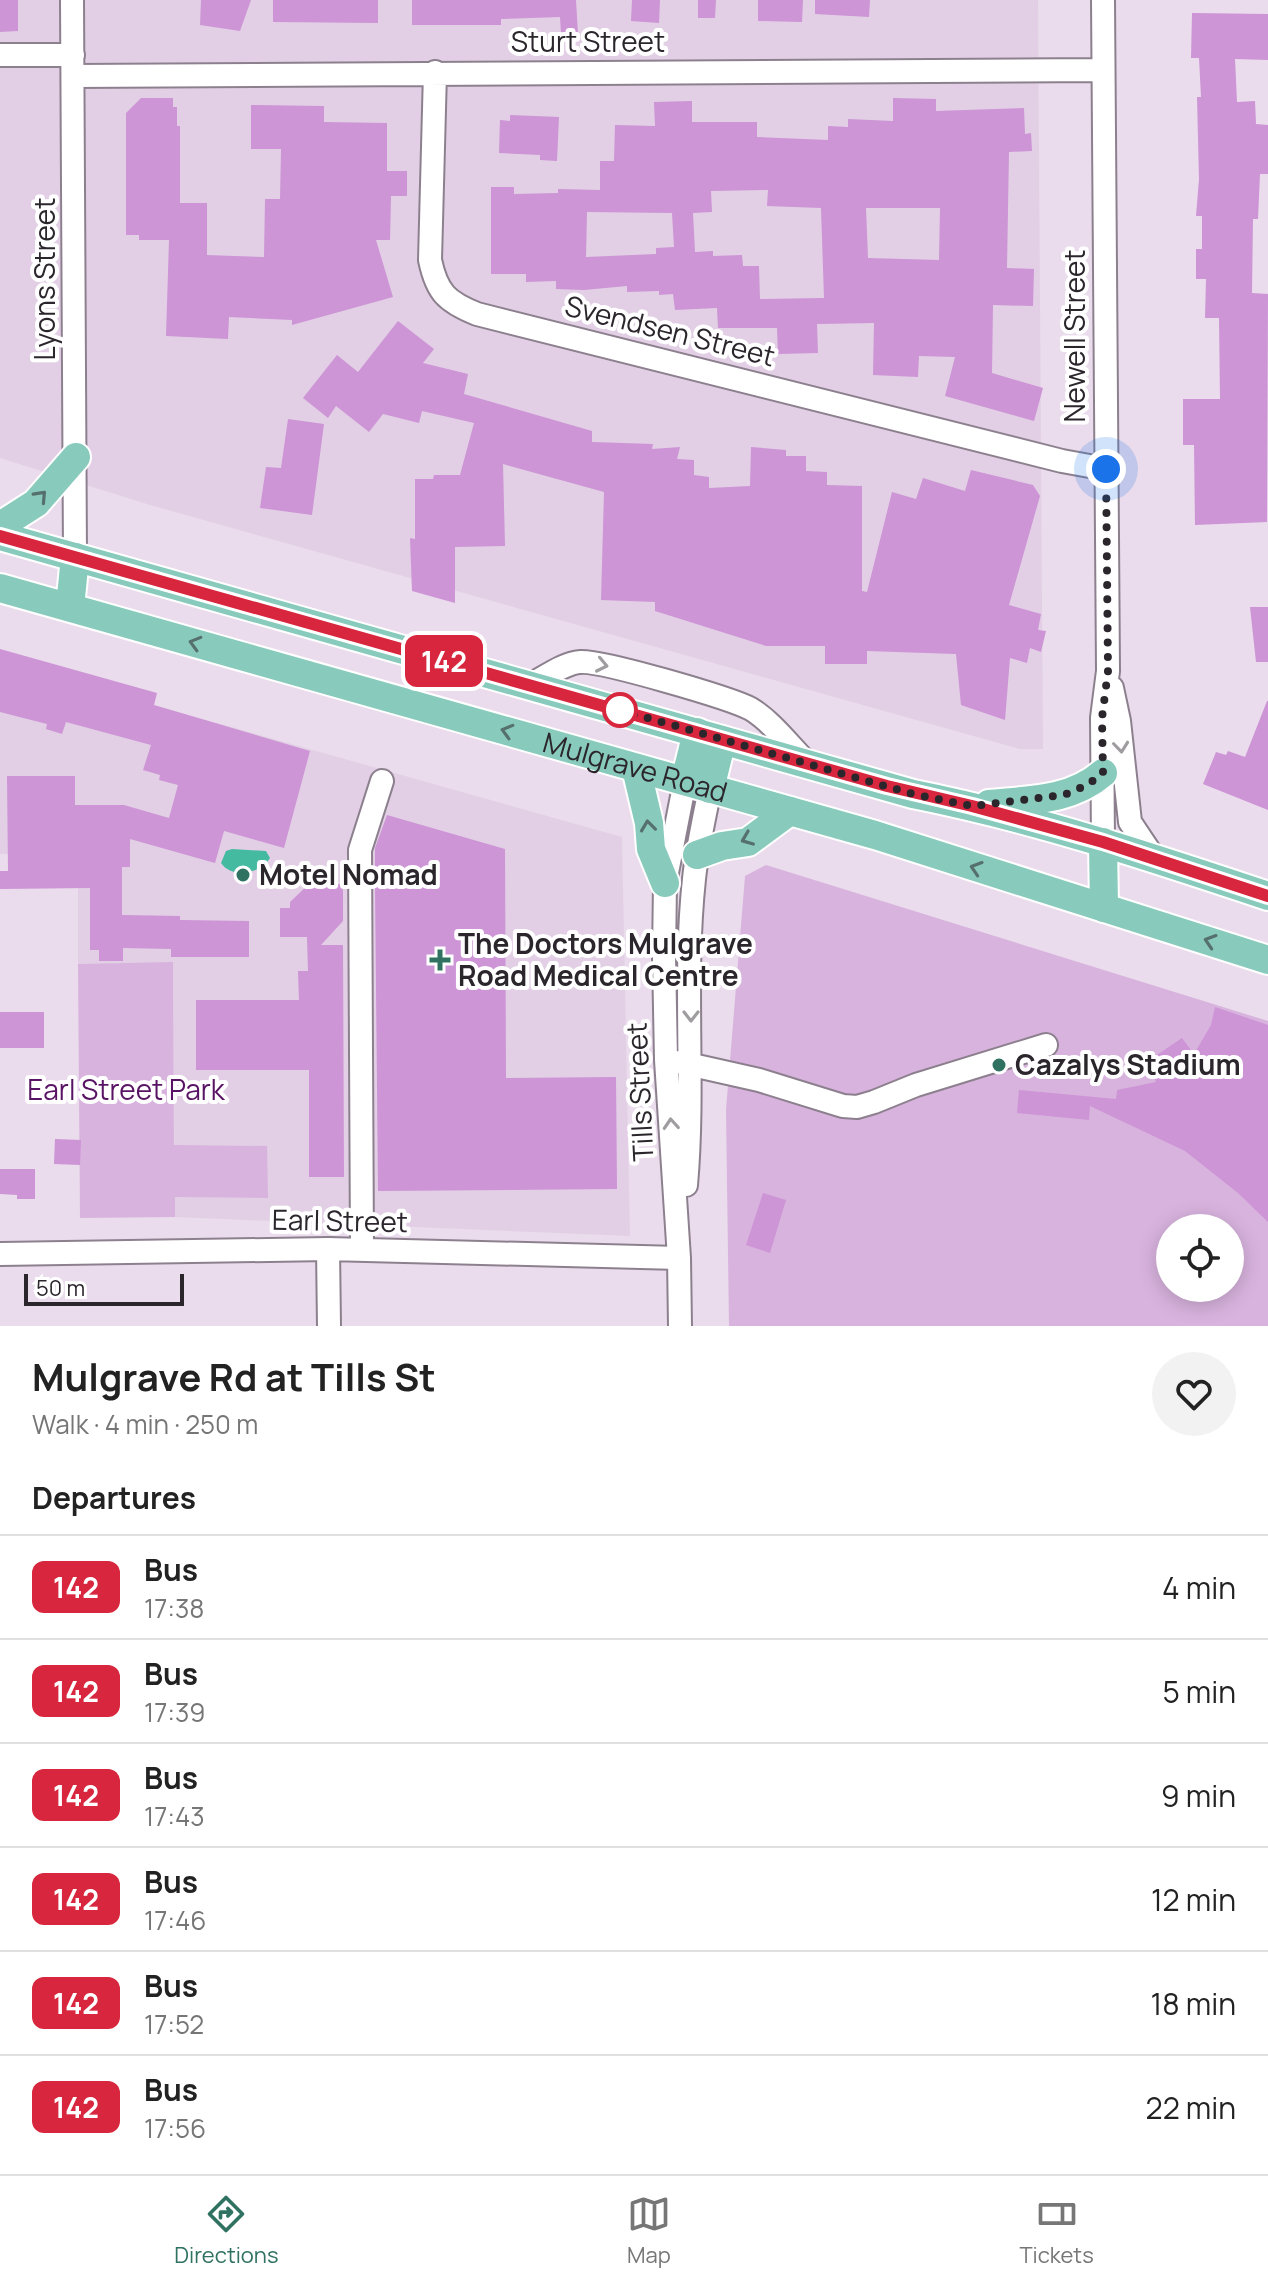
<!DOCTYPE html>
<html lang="en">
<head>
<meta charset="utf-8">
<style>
  :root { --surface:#fff; --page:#f2f2f2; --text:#222; --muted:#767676; --line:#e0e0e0; --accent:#307262 }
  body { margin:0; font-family:Manrope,sans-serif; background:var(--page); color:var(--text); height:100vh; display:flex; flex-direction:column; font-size:30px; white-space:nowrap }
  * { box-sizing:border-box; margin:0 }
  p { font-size:26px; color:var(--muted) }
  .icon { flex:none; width:44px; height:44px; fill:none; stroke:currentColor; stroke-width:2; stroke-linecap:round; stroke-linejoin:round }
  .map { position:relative; height:1326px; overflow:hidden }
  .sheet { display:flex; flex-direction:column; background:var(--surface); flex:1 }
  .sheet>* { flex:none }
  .badge { padding:0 16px; border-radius:12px; font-size:28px; line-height:52px }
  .fabs { position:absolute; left:1156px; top:1214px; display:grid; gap:16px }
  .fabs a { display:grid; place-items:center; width:88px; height:88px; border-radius:50%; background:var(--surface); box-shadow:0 4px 20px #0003; font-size:40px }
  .scale { position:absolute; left:24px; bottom:20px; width:160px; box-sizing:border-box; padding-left:8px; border:4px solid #2b262c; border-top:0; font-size:22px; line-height:28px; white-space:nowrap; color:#2b262c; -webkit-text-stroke:6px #fff; paint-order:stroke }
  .you { position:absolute; width:40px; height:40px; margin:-20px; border:6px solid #fff; border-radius:50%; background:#1a73e8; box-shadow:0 0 0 12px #1a73e833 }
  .map>.badge { position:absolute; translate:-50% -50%; box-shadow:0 0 0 4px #fff }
  h2 { padding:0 32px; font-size:30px; line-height:72px }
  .round { display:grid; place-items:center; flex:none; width:84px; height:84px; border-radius:42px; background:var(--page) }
  .summary { display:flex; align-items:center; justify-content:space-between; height:136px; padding:0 32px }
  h1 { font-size:38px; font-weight:700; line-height:60px }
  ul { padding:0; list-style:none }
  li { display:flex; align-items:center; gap:24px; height:104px; padding:0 32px; border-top:2px solid var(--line) }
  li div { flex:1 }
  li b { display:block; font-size:30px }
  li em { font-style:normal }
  li .badge { min-width:88px; font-weight:700; text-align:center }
  .dock { display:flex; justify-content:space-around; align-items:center; height:112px; border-top:2px solid var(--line); background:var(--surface); font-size:22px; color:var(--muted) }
  .dock a { display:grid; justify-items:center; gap:4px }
  .dock .selected { color:var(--accent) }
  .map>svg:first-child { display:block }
</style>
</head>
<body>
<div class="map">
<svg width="1268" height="1326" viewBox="0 0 1268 1326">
  <rect width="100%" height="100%" fill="#eadcec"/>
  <!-- built -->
  <path fill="#e2cfe5" d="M 0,0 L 1038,0 L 1043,749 L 1020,749 L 150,505 L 0,458 Z
    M 0,662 L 622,837 L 630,1236 L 175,1217 L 173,963 L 78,964 L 78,855 L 0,854 Z"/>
  <!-- green -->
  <path fill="#d8b3de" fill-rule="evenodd" d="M 766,865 L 1268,1021 L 1268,1326 L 729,1326 L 726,1110 L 745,876 ZM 1170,1228 L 1230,1228 L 1230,1288 L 1170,1288 Z
    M 173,962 L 174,1145 L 267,1146 L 268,1198 L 175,1197 L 175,1217 L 80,1218 L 78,964 Z"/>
  <!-- water -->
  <path fill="#44baa0" d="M 232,849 L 266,851 L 270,858 C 260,874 232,879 221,863 L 226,851 Z"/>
  <!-- building -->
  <path fill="#cd94d6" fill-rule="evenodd" d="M 0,0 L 18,0 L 18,31 L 0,32 Z
    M 201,0 L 251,0 L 240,31 L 200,25 Z
    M 273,0 L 378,0 L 378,23 L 273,22 Z
    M 412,0 L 576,0 L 578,34 L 561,34 L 560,17 L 501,19 L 501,25 L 412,25 Z
    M 632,0 L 660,0 L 659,23 L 631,21 Z
    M 698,0 L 716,0 L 715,18 L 698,18 Z
    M 758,0 L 803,0 L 802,22 L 758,21 Z
    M 815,0 L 870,0 L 869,17 L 815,14 Z
    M 1192,13 L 1268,14 L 1268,60 L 1235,59 L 1237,102 L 1255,101 L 1256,124 L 1268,125 L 1268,174 L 1260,174 L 1258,219 L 1253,219 L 1252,293 L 1268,294 L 1267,522 L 1195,525 L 1194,445 L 1183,445 L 1183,399 L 1220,399 L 1219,318 L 1205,318 L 1206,279 L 1196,279 L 1196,249 L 1202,249 L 1202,216 L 1196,216 L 1199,179 L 1197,97 L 1201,97 L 1199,58 L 1191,58 Z
    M 141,98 L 173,98 L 173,107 L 177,107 L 177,126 L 180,126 L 180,203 L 207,203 L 207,255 L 264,257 L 265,199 L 280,199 L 281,149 L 251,149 L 251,105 L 324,106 L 324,122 L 387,123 L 387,171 L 407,171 L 407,196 L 391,196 L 390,240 L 376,240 L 393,297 L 292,325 L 292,320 L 229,317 L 228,339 L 166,336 L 169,240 L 139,240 L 139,235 L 126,235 L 126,113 Z
    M 893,98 L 936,99 L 936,111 L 1024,108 L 1025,134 L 1031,133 L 1032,151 L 1009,152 L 1007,268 L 1034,269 L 1033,306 L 993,305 L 992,373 L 1043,388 L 1034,421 L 945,396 L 955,357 L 919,356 L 918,377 L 873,375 L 874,323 L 817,324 L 818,353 L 778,354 L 777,328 L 718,328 L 717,308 L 675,310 L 673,294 L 659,295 L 659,291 L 627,292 L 627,286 L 584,290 L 556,289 L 556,281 L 526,282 L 526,274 L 491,274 L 491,187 L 514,187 L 514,194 L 558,193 L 558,189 L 600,190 L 600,161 L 614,161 L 615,125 L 655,126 L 654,102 L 692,101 L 692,122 L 757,122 L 757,137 L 828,140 L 828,126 L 848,127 L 848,119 L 893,121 ZM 768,190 L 767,206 L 821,208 L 824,298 L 760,299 L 759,266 L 743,266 L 742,255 L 713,256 L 713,251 L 695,252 L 693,213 L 712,212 L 711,191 ZM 866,208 L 940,208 L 939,260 L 868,258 ZM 587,212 L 672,213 L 674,247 L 656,248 L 656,254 L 586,257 Z
    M 510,115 L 559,117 L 557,161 L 540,160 L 540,155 L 499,153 L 500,120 L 510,121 Z
    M 398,321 L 434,349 L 423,363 L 468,374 L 464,394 L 592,431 L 592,442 L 653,444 L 652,449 L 680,447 L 677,459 L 694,460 L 694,475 L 709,477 L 709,488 L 750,486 L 751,447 L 786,450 L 786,456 L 806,456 L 806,471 L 827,472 L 827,485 L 862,486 L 862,591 L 867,592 L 892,492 L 916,499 L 923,478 L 965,491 L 971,470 L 1033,485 L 1040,496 L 1009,605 L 1041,614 L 1038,630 L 1046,631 L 1041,652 L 1030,648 L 1027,663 L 1010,658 L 1005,720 L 961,705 L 956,654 L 867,651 L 867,664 L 825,664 L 825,646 L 766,646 L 655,611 L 655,602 L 601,600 L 604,492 L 503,464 L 505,546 L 455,547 L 455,603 L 412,591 L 410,538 L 415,539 L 415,479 L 433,479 L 434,475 L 460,475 L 474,423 L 422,411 L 419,423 L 383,414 L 369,432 L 336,406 L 328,418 L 303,398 L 337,355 L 358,372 Z
    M 288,419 L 324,424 L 312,515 L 260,508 L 266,467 L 281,468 Z
    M 1250,607 L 1268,607 L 1268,662 L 1256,662 Z
    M 0,649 L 157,693 L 154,705 L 310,751 L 284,848 L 224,831 L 215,863 L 130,839 L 130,867 L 122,867 L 122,915 L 180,916 L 180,920 L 249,921 L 249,957 L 171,957 L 171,949 L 123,948 L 123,961 L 99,961 L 99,950 L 90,950 L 90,888 L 0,889 L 0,871 L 8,871 L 7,776 L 75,776 L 75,805 L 124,805 L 169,818 L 178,785 L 159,780 L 160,775 L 143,770 L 151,745 L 66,722 L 62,734 L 46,729 L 47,724 L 0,712 Z
    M 1267,701 L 1268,701 L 1268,810 L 1203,784 L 1216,752 L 1226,755 L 1228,751 L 1245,757 Z
    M 387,815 L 505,849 L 506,1078 L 616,1077 L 617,1189 L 378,1191 L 375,885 L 405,886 L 406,883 L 375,874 L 375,848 Z
    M 309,884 L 343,884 L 343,921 L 321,945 L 343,945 L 344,1177 L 309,1177 L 309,1070 L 196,1070 L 196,1000 L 299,1000 L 298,971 L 308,971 L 307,937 L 280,937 L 280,908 L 290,908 L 290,902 Z
    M 1215,1007 L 1268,1025 L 1268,1222 L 1238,1193 L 1185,1151 L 1090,1106 L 1089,1120 L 1017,1113 L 1019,1090 L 1116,1099 L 1117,1090 L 1156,1082 L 1148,1061 L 1182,1038 L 1194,1054 L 1211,1025 Z
    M 0,1012 L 44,1012 L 44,1048 L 0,1048 Z
    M 55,1139 L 81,1140 L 80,1165 L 54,1164 Z
    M 0,1169 L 35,1169 L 35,1199 L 17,1199 L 17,1195 L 0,1194 Z
    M 763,1193 L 786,1200 L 770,1253 L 746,1245 Z"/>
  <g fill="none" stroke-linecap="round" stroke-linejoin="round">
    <defs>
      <path id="minor" d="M 72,0 L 75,557
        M 1103,0 L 1108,671 L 1102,718 L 1103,842
        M 0,55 L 73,55
        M 435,72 L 430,260 C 437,293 447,302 477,314 L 1062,461 L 1106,469
        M 74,76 L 1103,70
        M 530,685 C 544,678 564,663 580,662 C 601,660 730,698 751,709 C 772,722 790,746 808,764
        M 1112,688 L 1119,721 L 1130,822 L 1154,858
        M 679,1062 L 759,1080 L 843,1106 L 857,1107 L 874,1102 L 916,1085 L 1046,1045
        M 686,1185 C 695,1084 683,981 694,879 C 697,849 704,819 710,789
        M 328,1249 L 329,1326
        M 362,1250 L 360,850 L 382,781
        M 0,1254 L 328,1249 L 679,1258
        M 680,1326 L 679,1258 L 666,1060 L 664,957 L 665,883 L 685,781"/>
      <g id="major">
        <path d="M 0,526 L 36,503 L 76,457"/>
        <path d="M 0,536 L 913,794 C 1034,818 1151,857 1268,896"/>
        <path id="s1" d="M 0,588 L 875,835 L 1268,960"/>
        <path d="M 70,607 L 75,557"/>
        <path d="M 636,768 L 649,823 L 651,849 L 665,883"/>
        <path d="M 685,781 L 697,732"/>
        <path d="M 710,789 L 722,740"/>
        <path d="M 989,804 C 1029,800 1071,801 1103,773"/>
        <path d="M 1103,842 L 1104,908"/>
        <path d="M 697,855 L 722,846 L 748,842 L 790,811"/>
      </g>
    </defs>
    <!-- minor casing -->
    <use href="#minor" stroke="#8d808e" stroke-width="26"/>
    <!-- major casing -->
    <use href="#major" stroke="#fff" stroke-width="32"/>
    <!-- minor -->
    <use href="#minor" stroke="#fff" stroke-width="22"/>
    <!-- major -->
    <use href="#major" stroke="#88cabc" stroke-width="28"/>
  </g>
  <!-- one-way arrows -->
  <defs><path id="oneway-chevron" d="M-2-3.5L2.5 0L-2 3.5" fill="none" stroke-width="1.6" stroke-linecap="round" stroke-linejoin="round" transform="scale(2)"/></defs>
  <g stroke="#55706d">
    <use href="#oneway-chevron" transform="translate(41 496) rotate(-47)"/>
    <use href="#oneway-chevron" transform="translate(195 643) rotate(-164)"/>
    <use href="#oneway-chevron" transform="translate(507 731) rotate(-164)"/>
    <use href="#oneway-chevron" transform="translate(648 826) rotate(-97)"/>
    <use href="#oneway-chevron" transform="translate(747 839) rotate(158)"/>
    <use href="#oneway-chevron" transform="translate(976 868) rotate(-162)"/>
    <use href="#oneway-chevron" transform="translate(1210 941) rotate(-162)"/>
  </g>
  <g stroke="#a09da0">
    <use href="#oneway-chevron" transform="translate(602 665) rotate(12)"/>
    <use href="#oneway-chevron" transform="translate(1121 747) rotate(84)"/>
    <use href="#oneway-chevron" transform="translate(691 1016) rotate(90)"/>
    <use href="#oneway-chevron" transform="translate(671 1124) rotate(-94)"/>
  </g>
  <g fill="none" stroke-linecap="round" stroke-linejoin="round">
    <defs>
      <path id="line" d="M 0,536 L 887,786 L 972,806 L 1103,842 L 1268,896"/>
    </defs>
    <!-- line casing -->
    <use href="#line" stroke="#fff" stroke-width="18"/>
    <!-- line -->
    <use href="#line" stroke="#d7263d" stroke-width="12"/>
    <!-- walk -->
    <path stroke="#2b262c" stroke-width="8" stroke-dasharray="0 14.4" d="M 620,710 L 913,794 L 972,806 L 1064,795 L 1087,785 L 1103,773 L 1102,718 L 1108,671 L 1106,469"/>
  </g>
  <!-- markers -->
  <circle fill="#fff" stroke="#d7263d" stroke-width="4" cx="620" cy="710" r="16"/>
  <g fill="#307262" stroke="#fff" stroke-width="3">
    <circle cx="243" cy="875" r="8"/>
    <path d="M436 948h8v8h8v8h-8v8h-8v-8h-8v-8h8z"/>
    <circle cx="999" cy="1065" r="8"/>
  </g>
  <g text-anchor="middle" stroke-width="8" stroke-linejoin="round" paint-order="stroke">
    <!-- street labels -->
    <g font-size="28" fill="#2b262c" stroke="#fff">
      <text x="588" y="52">Sturt Street</text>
      <text transform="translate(45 279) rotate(-90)" y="10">Lyons Street</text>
      <text transform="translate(670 331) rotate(14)" y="10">Svendsen Street</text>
      <text transform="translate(1075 336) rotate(-90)" y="10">Newell Street</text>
      <text dy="10" stroke="none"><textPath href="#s1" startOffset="660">Mulgrave Road</textPath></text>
      <text transform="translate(640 1092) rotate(-93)" y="10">Tills Street</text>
      <text transform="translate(340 1221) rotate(1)" y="10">Earl Street</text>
    </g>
    <!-- poi labels -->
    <g font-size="28" font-weight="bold" fill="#2b262c" stroke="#fff" text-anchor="start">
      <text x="259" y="885">Motel Nomad</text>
      <text x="458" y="954">The Doctors Mulgrave<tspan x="458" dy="32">Road Medical Centre</tspan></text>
      <text x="1015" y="1075">Cazalys Stadium</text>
    </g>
    <!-- park labels -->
    <g font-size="28" fill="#591364" stroke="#fff">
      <text x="126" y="1100">Earl Street Park</text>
    </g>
  </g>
</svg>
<div class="fabs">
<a><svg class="icon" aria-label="locate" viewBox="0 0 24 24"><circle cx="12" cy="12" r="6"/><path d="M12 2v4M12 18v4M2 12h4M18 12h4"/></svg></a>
</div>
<div class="scale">50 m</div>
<div class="you" style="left:1106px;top:469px"></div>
<b class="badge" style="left:444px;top:661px;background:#d7263d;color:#fff">142</b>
</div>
<section class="sheet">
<div class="summary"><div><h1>Mulgrave Rd at Tills St</h1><p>Walk · 4 min · 250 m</p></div><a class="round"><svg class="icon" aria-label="heart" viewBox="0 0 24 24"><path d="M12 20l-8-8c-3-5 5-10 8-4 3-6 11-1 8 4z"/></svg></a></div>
<h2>Departures</h2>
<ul>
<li><span class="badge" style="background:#d7263d;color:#fff">142</span><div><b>Bus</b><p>17:38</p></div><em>4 min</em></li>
<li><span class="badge" style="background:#d7263d;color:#fff">142</span><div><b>Bus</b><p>17:39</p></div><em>5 min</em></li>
<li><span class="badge" style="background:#d7263d;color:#fff">142</span><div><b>Bus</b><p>17:43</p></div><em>9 min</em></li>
<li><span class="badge" style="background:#d7263d;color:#fff">142</span><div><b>Bus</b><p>17:46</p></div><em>12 min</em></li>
<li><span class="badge" style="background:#d7263d;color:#fff">142</span><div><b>Bus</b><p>17:52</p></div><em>18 min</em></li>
<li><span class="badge" style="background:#d7263d;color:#fff">142</span><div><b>Bus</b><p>17:56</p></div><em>22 min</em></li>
</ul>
</section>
<nav class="dock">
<a class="selected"><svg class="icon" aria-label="directions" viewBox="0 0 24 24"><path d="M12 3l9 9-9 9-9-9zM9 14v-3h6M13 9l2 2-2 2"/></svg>Directions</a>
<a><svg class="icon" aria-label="map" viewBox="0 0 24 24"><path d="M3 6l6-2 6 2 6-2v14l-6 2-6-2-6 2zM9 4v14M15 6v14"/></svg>Map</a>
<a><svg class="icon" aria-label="tickets" viewBox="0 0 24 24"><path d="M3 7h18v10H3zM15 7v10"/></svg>Tickets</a>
</nav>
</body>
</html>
